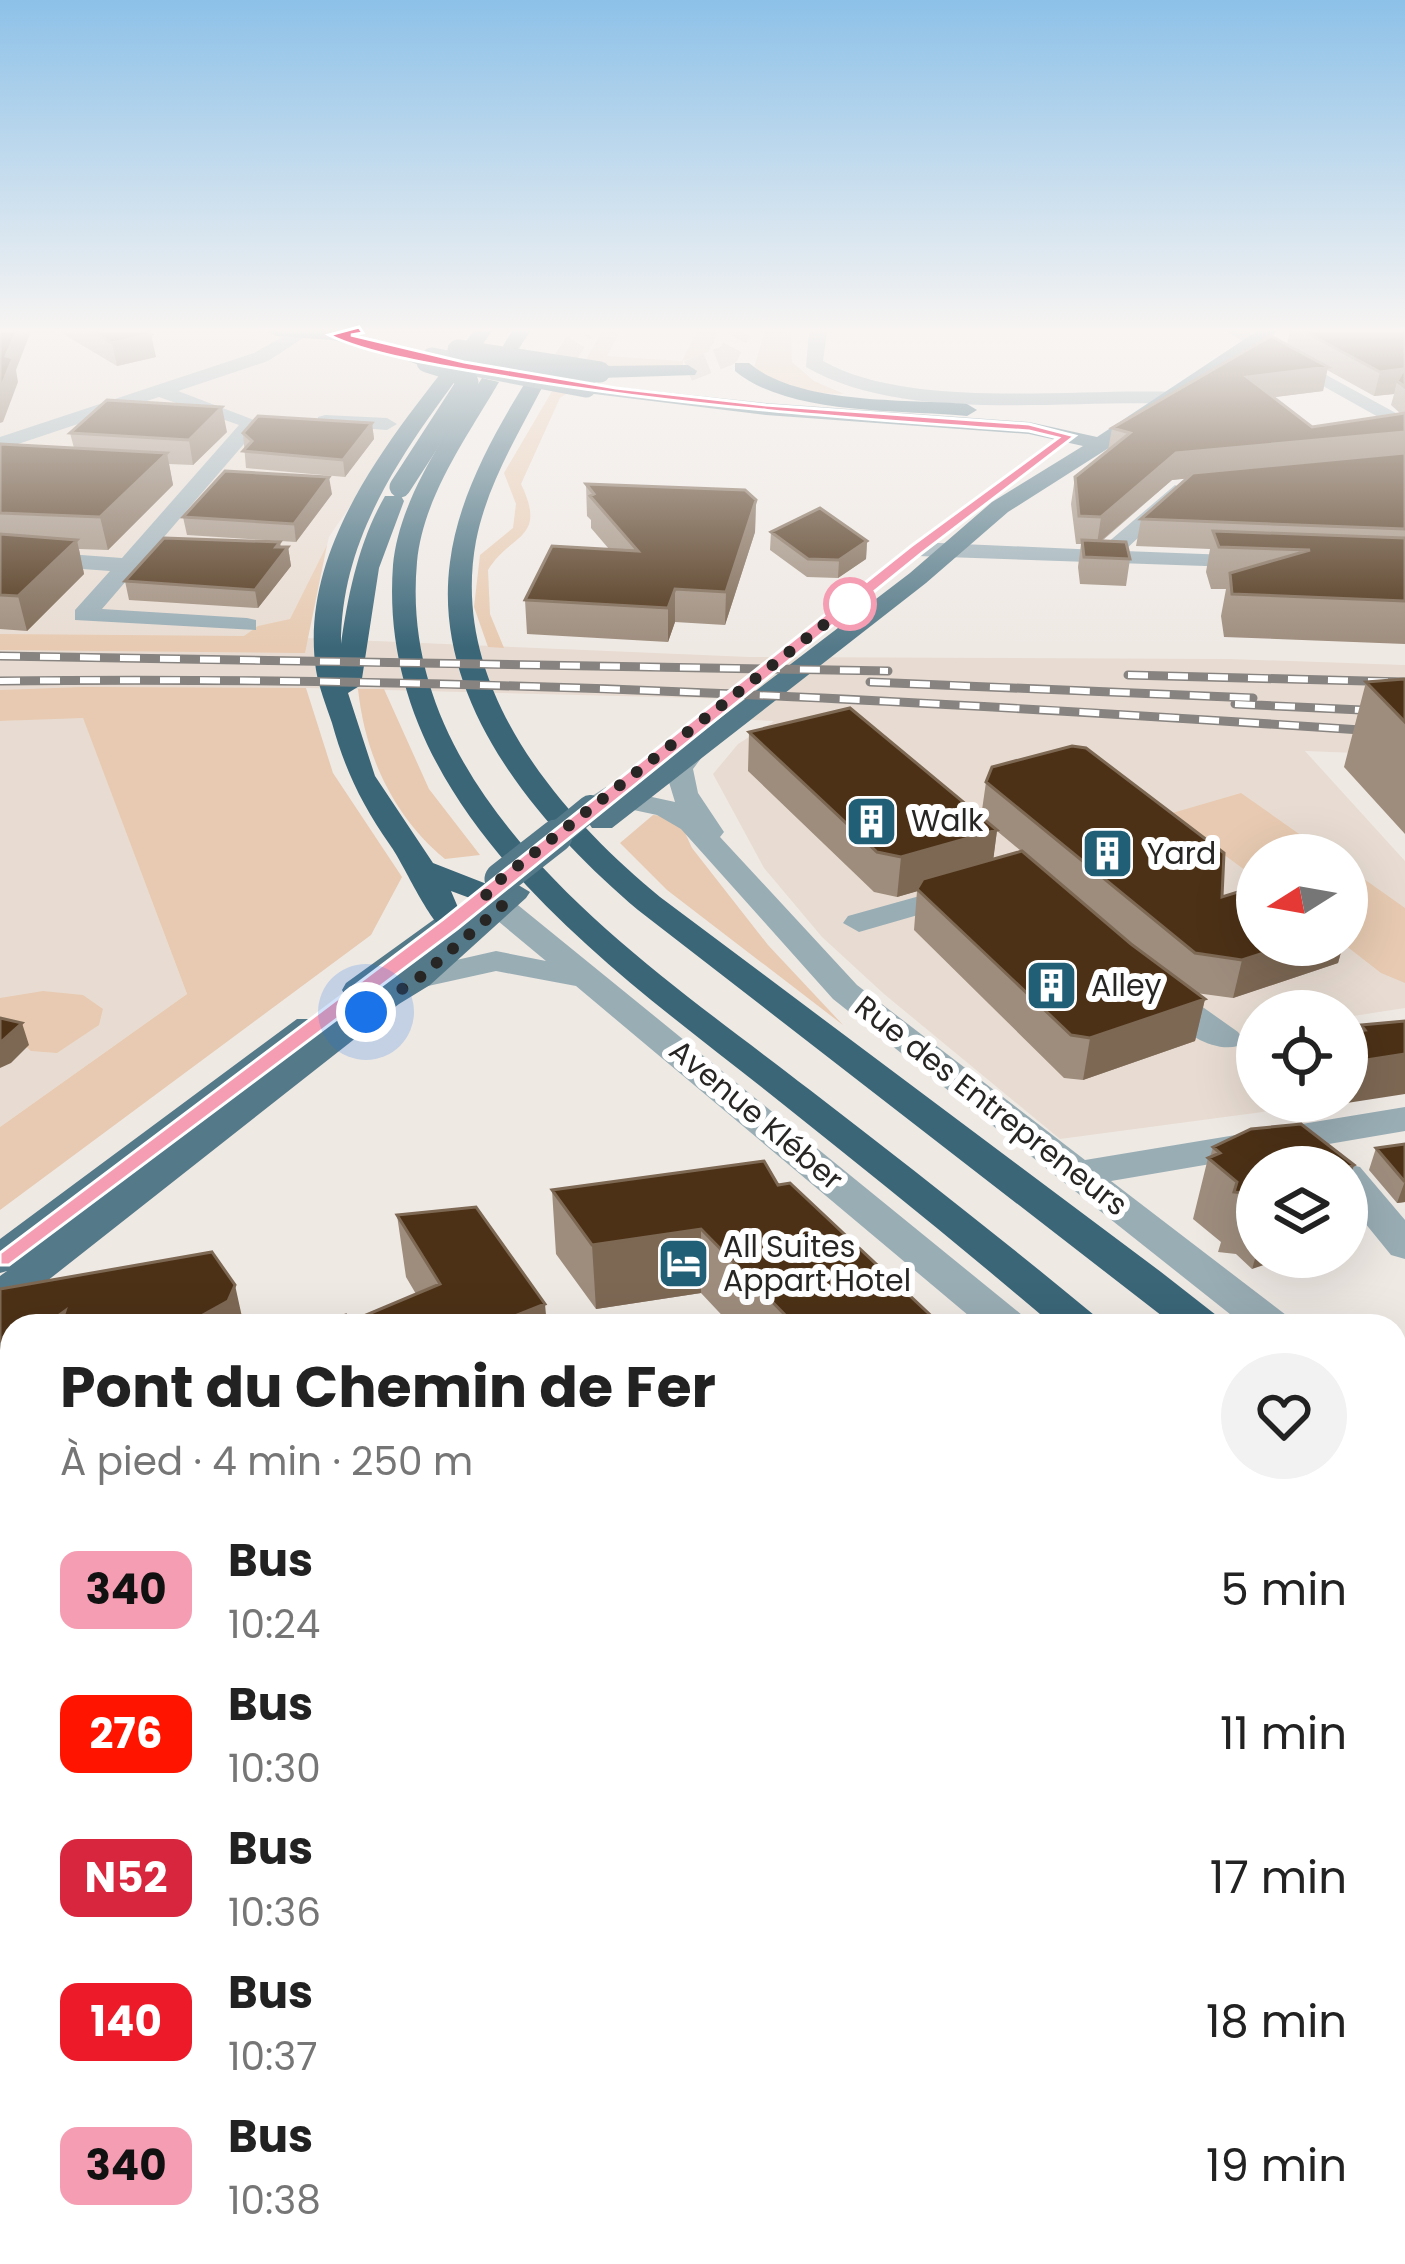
<!DOCTYPE html>
<html lang="fr">
<head>
<meta charset="utf-8">
<style>
  :root { --surface:#fff; --page:#f2f2f2; --text:#222; --muted:#767676 }
  body { margin:0; font-family:Poppins,sans-serif; background:var(--page); color:var(--text); height:100vh; display:flex; flex-direction:column; font-size:45px; white-space:nowrap }
  * { box-sizing:border-box; margin:0 }
  p { font-size:39px; color:var(--muted) }
  .icon { flex:none; width:66px; height:66px; fill:none; stroke:currentColor; stroke-width:2; stroke-linecap:round; stroke-linejoin:round }
  .map { position:relative; flex:1; overflow:hidden }
  .sheet { position:absolute; left:0px; top:1314px; width:1407px; height:951px; display:flex; flex-direction:column; background:var(--surface); border-radius:36px 36px 0 0; box-shadow:0 12px 48px #0002 }
  .sheet>* { flex:none }
  .badge { padding:0 24px; border-radius:18px; font-size:42px; line-height:78px }
  .needle { width:78px; rotate:259deg }
  .fabs { position:absolute; left:1236px; top:834px; display:grid; gap:24px }
  .fabs a { display:grid; place-items:center; width:132px; height:132px; border-radius:50%; background:var(--surface); box-shadow:0 12px 48px #0002; font-size:60px }
  .you { position:absolute; width:60px; height:60px; margin:-30px; border:9px solid #fff; border-radius:50%; background:#1a73e8; box-shadow:0 0 0 18px #1a73e833 }
  .map>.badge { position:absolute; translate:-50% -50%; box-shadow:0 0 0 6px #fff }
  .round { display:grid; place-items:center; flex:none; width:126px; height:126px; border-radius:63px; background:var(--page) }
  .summary { display:flex; align-items:center; justify-content:space-between; height:204px; padding:0 60px }
  h1 { font-size:57px; font-weight:700; line-height:90px }
  ul { padding:0; list-style:none }
  li { display:flex; align-items:center; gap:36px; height:144px; padding:0 60px }
  li div { flex:1 }
  li b { display:block; font-size:45px }
  li em { font-style:normal }
  li .badge { min-width:132px; font-weight:700; text-align:center }
  .map>svg:first-child { display:block }
</style>
</head>
<body>
<div class="map">
<svg width="1405" height="2264" viewBox="0 0 1405 2264">
  <rect width="100%" height="100%" fill="#efe9e4"/>
  <!-- built -->
  <path fill="#e8dcd2" fill-rule="evenodd" d="M 0,331 L 469,331 L 329,537 L 305,638 L 750,657 L 1230,659 L 1405,665 L 1405,755 L 1305,751 L 1405,861 L 1405,1008 L 1347,1017 L 1347,1011 L 1257,1011 L 1257,1040 L 1246,1055 L 1257,1069 L 1257,1101 L 1280,1101 L 1286,1109 L 1060,1139 L 884,994 L 822,937 L 764,868 L 713,774 L 738,744 L 774,721 L 712,718 L 736,699 L 306,688 L 0,690 ZM 1257,855 L 1347,855 L 1347,945 L 1257,945 Z
    M 83,717 L 187,994 L 0,1127 L 0,721 Z"/>
  <!-- green -->
  <path fill="#e7cab1" d="M 602,331 L 620,331 L 607,356 L 682,361 L 697,331 L 720,331 L 708,352 L 683,361 L 683,365 L 652,370 L 583,365 Z
    M 765,331 L 791,331 L 792,362 L 814,381 L 844,394 L 802,392 L 752,374 Z
    M 555,386 L 572,390 L 560,398 L 521,484 C 548,540 510,533 488,570 L 490,614 L 504,648 L 488,647 L 474,607 L 480,555 L 513,528 L 516,504 L 504,473 Z
    M 327,545 L 305,653 L 0,650 L 0,634 L 244,636 L 258,626 L 290,619 Z
    M 83,687 L 306,688 L 333,773 L 402,877 L 371,935 L 0,1210 L 0,1127 L 187,994 L 83,718 L 0,721 L 0,690 Z
    M 358,689 L 384,689 L 429,789 L 480,855 L 445,859 C 393,816 365,755 358,689 Z
    M 1241,793 L 1329,855 L 1257,855 L 1257,879 L 1169,814 Z
    M 653,815 L 668,816 L 681,824 L 692,848 L 768,945 L 843,1025 L 667,890 L 620,843 Z
    M 1347,867 L 1405,908 L 1405,983 L 1381,973 L 1345,945 Z
    M 43,991 L 83,995 L 103,1009 L 99,1025 L 57,1053 L 31,1051 L 0,1023 L 0,998 Z"/>
  <g fill="none" stroke-linecap="round" stroke-linejoin="round">
    <!-- highway-tunnel -->
    <path stroke="#c7c2be" stroke-width="21" stroke-dasharray="21 10" stroke-linecap="butt" d="M 688,371 L 728,355 L 741,331
      M 547,385 L 583,331"/>
    <!-- minor -->
    <path fill="#99adb5" fill-rule="evenodd" d="M 293,331 L 308,335 L 268,361 L 178,391 L 262,423 L 102,609 L 247,618 L 256,620 L 256,630 L 75,620 L 75,610 L 110,571 L 0,563 L 0,549 L 122,558 L 239,425 L 159,397 L 0,450 L 0,437 L 254,353 Z
      M 809,331 L 827,331 L 823,361 C 909,410 1074,388 1174,392 L 1184,398 L 1174,404 C 1062,399 905,424 806,367 Z
      M 1225,331 L 1246,331 L 1405,418 L 1405,432 Z
      M 325,415 L 387,418 L 397,424 L 387,430 L 318,425 L 318,417 Z
      M 1175,485 L 1186,491 L 1183,496 L 1124,551 L 1255,556 L 1263,558 L 1263,568 L 917,556 L 906,549 L 917,542 L 1099,550 Z
      M 694,741 L 708,749 L 693,769 L 698,793 L 724,832 L 720,837 L 857,985 L 1085,1160 L 1405,1107 L 1405,1131 L 1111,1181 L 1286,1315 L 1292,1326 L 1245,1326 L 833,999 L 681,829 L 657,815 L 596,802 L 592,796 L 606,787 L 675,802 L 665,769 L 684,743 Z
      M 959,885 L 970,888 L 974,894 L 970,900 L 859,932 L 843,923 L 848,916 Z
      M 486,886 L 497,888 L 1022,1315 L 1028,1326 L 981,1326 L 576,986 L 496,971 L 419,988 L 408,985 L 403,978 L 408,971 L 496,951 L 546,961 L 475,902 L 471,895 Z
      M 1161,983 L 1173,986 L 1238,1032 L 1243,1039 L 1238,1046 C 1206,1055 1163,1017 1145,993 Z
      M 1347,1164 L 1360,1167 L 1405,1220 L 1405,1259 L 1391,1255 L 1347,1201 L 1347,1167 L 1335,1167 Z
      M 1395,1413 L 1405,1417 L 1405,1455 L 1395,1452 Z
      M 1395,1676 L 1405,1680 L 1405,1731 L 1395,1727 Z
      M 12,1912 L 12,1966 L 0,1969 L 0,1915 Z
      M 159,2253 L 232,2253 L 227,2264 L 154,2264 Z"/>
    <!-- major -->
    <path fill="#547988" fill-rule="evenodd" d="M 267,331 L 363,331 L 361,336 L 441,358 L 432,364 L 332,340 L 276,336 Z
      M 1257,331 L 1277,331 L 1181,402 L 1008,512 L 926,583 L 612,828 L 592,828 L 588,822 L 592,816 L 910,573 L 992,502 L 1083,446 L 1029,434 L 766,415 L 586,393 L 579,391 L 579,383 L 766,403 L 1029,422 L 1097,437 Z
      M 515,883 L 530,892 L 526,898 L 430,985 L 399,1004 L 14,1307 L 0,1311 L 0,1276 L 7,1271 L 0,1273 L 0,1239 L 297,1019 L 321,1019 L 323,1030 L 365,998 L 346,997 L 342,990 L 346,983 L 443,913 L 454,911 L 468,918 L 504,886 Z
      M 0,2069 L 12,2072 L 12,2130 L 0,2127 Z
      M 473,2253 L 563,2253 L 568,2264 L 478,2264 Z"/>
    <!-- highway -->
    <path fill="#3a6678" fill-rule="evenodd" d="M 474,331 L 492,331 C 423,427 341,520 341,644 C 348,594 359,541 385,496 L 401,496 L 404,501 L 379,568 L 361,685 L 348,693 L 375,776 L 433,863 L 497,888 L 501,895 L 486,904 L 451,891 L 465,924 L 449,933 C 432,929 404,864 390,845 C 362,805 345,770 332,723 C 326,705 319,688 316,670 C 297,541 402,424 474,331 Z
      M 512,331 L 530,331 L 518,350 L 512,351 L 503,346 Z
      M 396,344 L 434,358 L 436,362 L 427,368 L 390,354 L 390,346 Z
      M 735,363 L 749,363 C 798,405 904,399 967,404 L 977,410 L 967,416 C 901,410 787,415 735,371 Z
      M 688,365 L 697,371 L 695,375 L 600,378 L 591,372 L 600,366 Z
      M 482,378 L 499,382 C 467,437 423,497 417,562 C 395,802 645,962 810,1090 C 906,1164 1001,1238 1094,1315 L 1100,1326 L 1054,1326 C 964,1249 872,1175 779,1101 C 611,967 375,809 393,565 C 399,499 447,432 482,378 Z
      M 528,378 L 545,382 C 519,433 487,484 476,541 C 449,686 557,812 660,897 L 1161,1272 L 1216,1315 L 1222,1326 L 1175,1326 L 638,910 C 540,827 431,702 450,562 C 458,497 494,433 528,378 Z
      M 1395,1480 L 1405,1483 L 1405,1525 L 1395,1522 Z
      M 1395,1598 L 1405,1601 L 1405,1648 L 1395,1645 Z"/>
    <defs>
      <path id="rail" d="M 0,656 L 888,671
        M 1128,675 L 1405,682
        M 0,681 C 469,675 937,701 1405,733
        M 870,682 L 1253,698
        M 1235,704 L 1405,712"/>
    </defs>
    <!-- rail casing -->
    <use href="#rail" stroke="#878380" stroke-width="9"/>
    <!-- rail -->
    <use href="#rail" stroke="#fff" stroke-width="6" stroke-dasharray="20" stroke-linecap="butt"/>
    <!-- major-bridge-far2 -->
    <path stroke="#547988" stroke-width="21" d="M 432,358 L 586,387"/>
    <!-- major-bridge-far1 -->
    <path stroke="#547988" stroke-width="26" d="M 552,839 L 590,808"/>
    <!-- major-bridge -->
    <path stroke="#547988" stroke-width="33" d="M 501,879 L 556,836"/>
    <!-- highway-bridge -->
    <path stroke="#3a6678" stroke-width="21" d="M 458,350 L 600,372
      M 400,487 L 468,382 L 456,371 L 427,362"/>
  </g>
  <!-- wall -->
  <path fill="#9e8d7d" fill-rule="evenodd" d="M 58,331 L 146,331 L 156,357 L 117,366 Z
    M 1290,331 L 1405,331 L 1405,644 L 1224,637 L 1221,616 L 1226,589 L 1211,589 L 1206,572 L 1210,549 L 1136,546 L 1141,519 L 1187,478 L 1172,480 L 1102,541 L 1130,559 L 1126,586 L 1080,584 L 1078,567 L 1081,544 L 1076,544 L 1071,504 L 1075,477 L 1108,450 L 1112,428 L 1287,344 ZM 1327,370 L 1374,396 L 1394,394 L 1391,405 L 1401,414 L 1312,427 L 1274,397 L 1323,391 Z
    M 372,423 L 374,439 L 345,477 L 246,468 L 243,433 Z
    M 227,432 L 193,465 L 169,464 L 173,485 L 108,550 L 79,549 L 84,574 L 27,631 L 0,629 L 0,444 L 74,448 L 70,433 Z
    M 586,484 L 756,500 L 755,532 L 725,625 L 675,622 L 668,642 L 527,634 L 525,600 L 609,549 L 591,528 L 591,520 L 587,516 Z
    M 332,494 L 296,542 L 187,535 L 183,517 Z
    M 771,532 L 867,541 L 866,559 L 838,578 L 807,577 L 770,550 Z
    M 281,547 L 288,547 L 291,566 L 258,608 L 129,600 L 125,581 Z
    M 1405,680 L 1405,834 L 1344,767 L 1366,682 Z
    M 749,732 L 981,817 L 986,782 L 1222,897 L 1257,945 L 1343,945 L 1338,963 L 1233,998 L 1196,993 L 1205,999 L 1195,1041 L 1083,1080 L 1064,1078 L 914,930 L 917,891 L 897,897 L 874,892 L 748,771 ZM 997,831 L 1021,851 L 993,859 Z
    M 1405,1144 L 1405,1202 L 1397,1203 L 1369,1170 L 1376,1148 Z
    M 1213,1147 L 1257,1167 L 1257,1257 L 1252,1269 L 1236,1254 L 1218,1252 L 1221,1242 L 1193,1219 L 1208,1158 L 1210,1157 Z
    M 778,1185 L 942,1326 L 732,1326 L 701,1293 L 596,1309 L 556,1254 L 552,1190 Z
    M 397,1215 L 547,1326 L 352,1321 L 416,1294 L 406,1277 Z
    M 0,1289 L 244,1326 L 12,1326 L 12,1427 L 0,1436 Z
    M 0,1544 L 12,1544 L 12,1688 L 0,1688 Z
    M 936,2253 L 1002,2253 L 998,2264 L 972,2264 Z
    M 1294,2253 L 1395,2253 L 1405,2264 L 1302,2264 Z"/>
  <!-- shaded-wall -->
  <path fill="#7d6854" d="M 17,331 L 31,331 L 16,370 L 18,382 L 3,422 L 0,423 L 0,390 L 6,356 Z
    M 151,334 L 156,357 L 117,366 L 112,343 Z
    M 1328,367 L 1323,391 L 1243,401 L 1247,377 Z
    M 1404,369 L 1397,381 L 1394,394 L 1374,396 L 1380,372 Z
    M 222,407 L 227,432 L 193,465 L 189,440 Z
    M 372,423 L 374,439 L 345,477 L 343,460 Z
    M 1405,432 L 1405,458 L 1172,480 L 1097,544 L 1101,517 L 1176,453 Z
    M 167,453 L 173,485 L 108,550 L 100,517 Z
    M 329,477 L 332,494 L 296,542 L 294,524 Z
    M 756,500 L 755,532 L 725,625 L 726,592 Z
    M 77,540 L 84,574 L 27,631 L 18,596 Z
    M 867,541 L 866,559 L 838,578 L 839,560 Z
    M 280,542 L 282,555 L 288,547 L 291,566 L 258,608 L 255,590 Z
    M 675,589 L 675,622 L 668,642 L 668,608 Z
    M 997,830 L 992,870 L 897,897 L 901,857 Z
    M 1288,945 L 1343,945 L 1338,963 L 1233,998 L 1242,960 Z
    M 1205,999 L 1195,1041 L 1083,1080 L 1090,1038 Z
    M 22,1023 L 29,1045 L 11,1063 L 0,1068 L 0,1043 Z
    M 1405,1054 L 1405,1094 L 1321,1107 L 1323,1101 L 1347,1101 L 1347,1063 Z
    M 1354,1165 L 1347,1188 L 1347,1168 Z
    M 1405,1181 L 1405,1202 L 1397,1203 Z
    M 701,1229 L 701,1293 L 596,1309 L 592,1245 Z
    M 1257,1252 L 1257,1257 L 1288,1257 L 1252,1269 Z
    M 235,1285 L 244,1326 L 193,1326 L 192,1321 Z
    M 545,1304 L 547,1326 L 489,1326 Z
    M 65,1311 L 84,1323 L 85,1326 L 44,1326 Z
    M 12,1349 L 12,1427 L 0,1436 L 0,1357 Z
    M 12,1822 L 12,1897 L 0,1899 L 0,1835 L 6,1824 Z"/>
  <!-- building -->
  <path fill="#4c3116" stroke="#7d6854" stroke-width="3" d="M 0,331 L 17,331 L 6,356 L 13,358 L 0,390 Z
    M 92,331 L 146,331 L 151,334 L 112,343 Z
    M 1303,331 L 1405,331 L 1405,387 L 1397,381 L 1404,369 L 1380,372 Z
    M 1271,336 L 1328,367 L 1247,377 L 1312,427 L 1405,413 L 1405,432 L 1176,453 L 1101,517 L 1079,516 L 1075,477 L 1130,433 L 1112,428 Z
    M 107,400 L 222,407 L 189,440 L 70,433 Z
    M 258,416 L 372,423 L 343,460 L 243,451 L 252,441 L 243,433 Z
    M 0,444 L 167,453 L 100,517 L 0,513 Z
    M 1405,453 L 1405,529 L 1141,519 L 1193,473 Z
    M 225,471 L 329,477 L 294,524 L 183,517 Z
    M 586,484 L 745,490 L 756,500 L 726,592 L 675,589 L 668,608 L 525,600 L 552,546 L 638,551 L 590,496 L 594,494 Z
    M 820,508 L 867,541 L 839,560 L 808,559 L 771,532 Z
    M 1213,531 L 1405,538 L 1405,601 L 1232,594 L 1230,573 L 1310,550 L 1219,547 Z
    M 0,534 L 77,540 L 18,596 L 0,595 Z
    M 164,538 L 280,542 L 276,547 L 288,547 L 255,590 L 125,581 Z
    M 1082,540 L 1126,542 L 1130,559 L 1084,557 Z
    M 1404,679 L 1405,680 L 1405,722 L 1366,682 Z
    M 850,708 L 997,830 L 901,857 L 877,852 L 749,732 Z
    M 1072,746 L 1086,748 L 1224,853 L 1222,897 L 1257,886 L 1257,945 L 1288,945 L 1242,960 L 1195,953 L 986,782 L 992,767 Z
    M 1022,851 L 1131,944 L 1205,999 L 1090,1038 L 1071,1035 L 917,889 L 923,879 Z
    M 0,1018 L 22,1023 L 0,1043 Z
    M 1405,1021 L 1405,1054 L 1347,1063 L 1347,1032 L 1365,1030 L 1361,1025 Z
    M 1301,1124 L 1354,1165 L 1347,1168 L 1257,1167 L 1257,1198 L 1253,1194 L 1234,1192 L 1237,1182 L 1208,1158 L 1220,1153 L 1213,1147 L 1251,1129 Z
    M 1405,1144 L 1405,1181 L 1404,1181 L 1376,1148 Z
    M 764,1161 L 778,1185 L 790,1183 L 942,1326 L 796,1326 L 701,1229 L 592,1245 L 552,1190 Z
    M 476,1207 L 545,1304 L 489,1326 L 310,1326 L 346,1315 L 352,1321 L 440,1284 L 397,1215 Z
    M 212,1252 L 235,1285 L 228,1301 L 192,1321 L 159,1326 L 84,1326 L 84,1323 L 60,1326 L 65,1311 L 44,1326 L 12,1326 L 12,1349 L 0,1357 L 0,1289 Z
    M 0,1544 L 12,1544 L 12,1628 L 0,1628 Z
    M 0,1741 L 12,1745 L 12,1822 L 6,1824 L 6,1834 L 0,1835 Z
    M 1405,1843 L 1405,2264 L 1350,2264 L 1341,2253 L 1395,2253 L 1395,1850 Z"/>
  <!-- sky -->
  <linearGradient id="sky" x2="0" y2="1"><stop stop-color="#8dc1e8"/><stop offset="0.51" stop-color="#f8f5f3"/><stop offset="1" stop-color="#f8f5f3" stop-opacity="0"/></linearGradient>
  <rect width="1405" height="648" fill="url(#sky)"/>
  <!-- line -->
  <path fill="#f59eb3" stroke="#fff" stroke-width="3" d="M 359,327 L 363,333 L 351,335 L 464,362 L 616,388 L 766,405 L 1029,424 L 1075,436 L 922,553 L 457,929 L 9,1265 L 0,1265 L 0,1253 L 442,920 L 911,546 L 1058,438 L 1029,431 C 854,419 680,406 507,377 C 459,369 370,356 329,335 Z"/>
  <g fill="none" stroke-linecap="round" stroke-linejoin="round">
    <!-- walk -->
    <path stroke="#282624" stroke-width="12" stroke-dasharray="0 21.6" d="M 366,1012 L 419,978 L 503,905 L 486,895 L 501,879 L 850,604"/>
  </g>
  <!-- icons -->
  <defs>
    <symbol id="building-square" viewBox="-11 -11 22 22"><rect x="-9" y="-9" width="18" height="18" rx="4" fill="#215f76" stroke="#fff"/><path d="M-4-6H4V6H1V3H-1V6H-4ZM-2.5-4.3h1.7v1.8h-1.7ZM.8-4.3h1.7v1.8H.8ZM-2.5-1h1.7V.8h-1.7ZM.8-1h1.7V.8H.8Z" fill="#fff"/></symbol>
    <symbol id="hotel-square" viewBox="-11 -11 22 22"><rect x="-9" y="-9" width="18" height="18" rx="4" fill="#215f76" stroke="#fff"/><path d="M-6-4.5h1.5V1H6V5H4.5V3h-9V5H-6ZM-4 0a1.8 1.8 0 1 1 3.6 0ZM.5 0V-2.5h3Q6-2.5 6 0Z" fill="#fff"/></symbol>
  </defs>
  <g fill-rule="evenodd">
    <use href="#building-square" x="842" y="792" width="59" height="59"/>
    <use href="#building-square" x="1078" y="824" width="59" height="59"/>
    <use href="#building-square" x="1022" y="956" width="59" height="59"/>
    <use href="#hotel-square" x="654" y="1234" width="59" height="59"/>
  </g>
  <!-- markers -->
  <circle fill="#fff" stroke="#f59eb3" stroke-width="6" cx="850" cy="604" r="24"/>
  <g text-anchor="middle" stroke-width="12" stroke-linejoin="round" paint-order="stroke">
    <!-- poi labels -->
    <g font-size="30" fill="#282624" stroke="#fff" text-anchor="start">
      <text x="911" y="831">Walk</text>
      <text x="1147" y="864">Yard</text>
      <text x="1091" y="996">Alley</text>
      <text x="723" y="1257">All Suites<tspan x="723" dy="34">Appart Hotel</tspan></text>
    </g>
    <!-- street labels -->
    <g font-size="30" fill="#282624" stroke="#fff">
      <text transform="translate(991 1106) rotate(38)" y="10">Rue des Entrepreneurs</text>
      <text transform="translate(756 1115) rotate(40)" y="10">Avenue Kléber</text>
    </g>
  </g>
</svg>
<div class="fabs">
<a><svg class="needle" viewBox="-14 -14 28 28"><path d="M0-13l5 13h-10z" fill="#e53935"/><path d="M0 13l5-13h-10z" fill="#767676"/></svg></a>
<a><svg class="icon" aria-label="locate" viewBox="0 0 24 24"><circle cx="12" cy="12" r="6"/><path d="M12 2v4M12 18v4M2 12h4M18 12h4"/></svg></a>
<a><svg class="icon" aria-label="layers" viewBox="0 0 24 24"><path d="M12 4l9 5-9 5-9-5zM3 14l9 5 9-5"/></svg></a>
</div>
<div class="you" style="left:366px;top:1012px"></div>
<section class="sheet">
<div class="summary"><div><h1>Pont du Chemin de Fer</h1><p>À pied · 4 min · 250 m</p></div><a class="round"><svg class="icon" aria-label="heart" viewBox="0 0 24 24"><path d="M12 20l-8-8c-3-5 5-10 8-4 3-6 11-1 8 4z"/></svg></a></div>
<ul>
<li><span class="badge" style="background:#f59eb3;color:#111">340</span><div><b>Bus</b><p>10:24</p></div><em>5 min</em></li>
<li><span class="badge" style="background:#ff1400;color:#fff">276</span><div><b>Bus</b><p>10:30</p></div><em>11 min</em></li>
<li><span class="badge" style="background:#d7263d;color:#fff">N52</span><div><b>Bus</b><p>10:36</p></div><em>17 min</em></li>
<li><span class="badge" style="background:#ed1b2a;color:#fff">140</span><div><b>Bus</b><p>10:37</p></div><em>18 min</em></li>
<li><span class="badge" style="background:#f59eb3;color:#111">340</span><div><b>Bus</b><p>10:38</p></div><em>19 min</em></li>
</ul>
</section>
</div>
</body>
</html>
